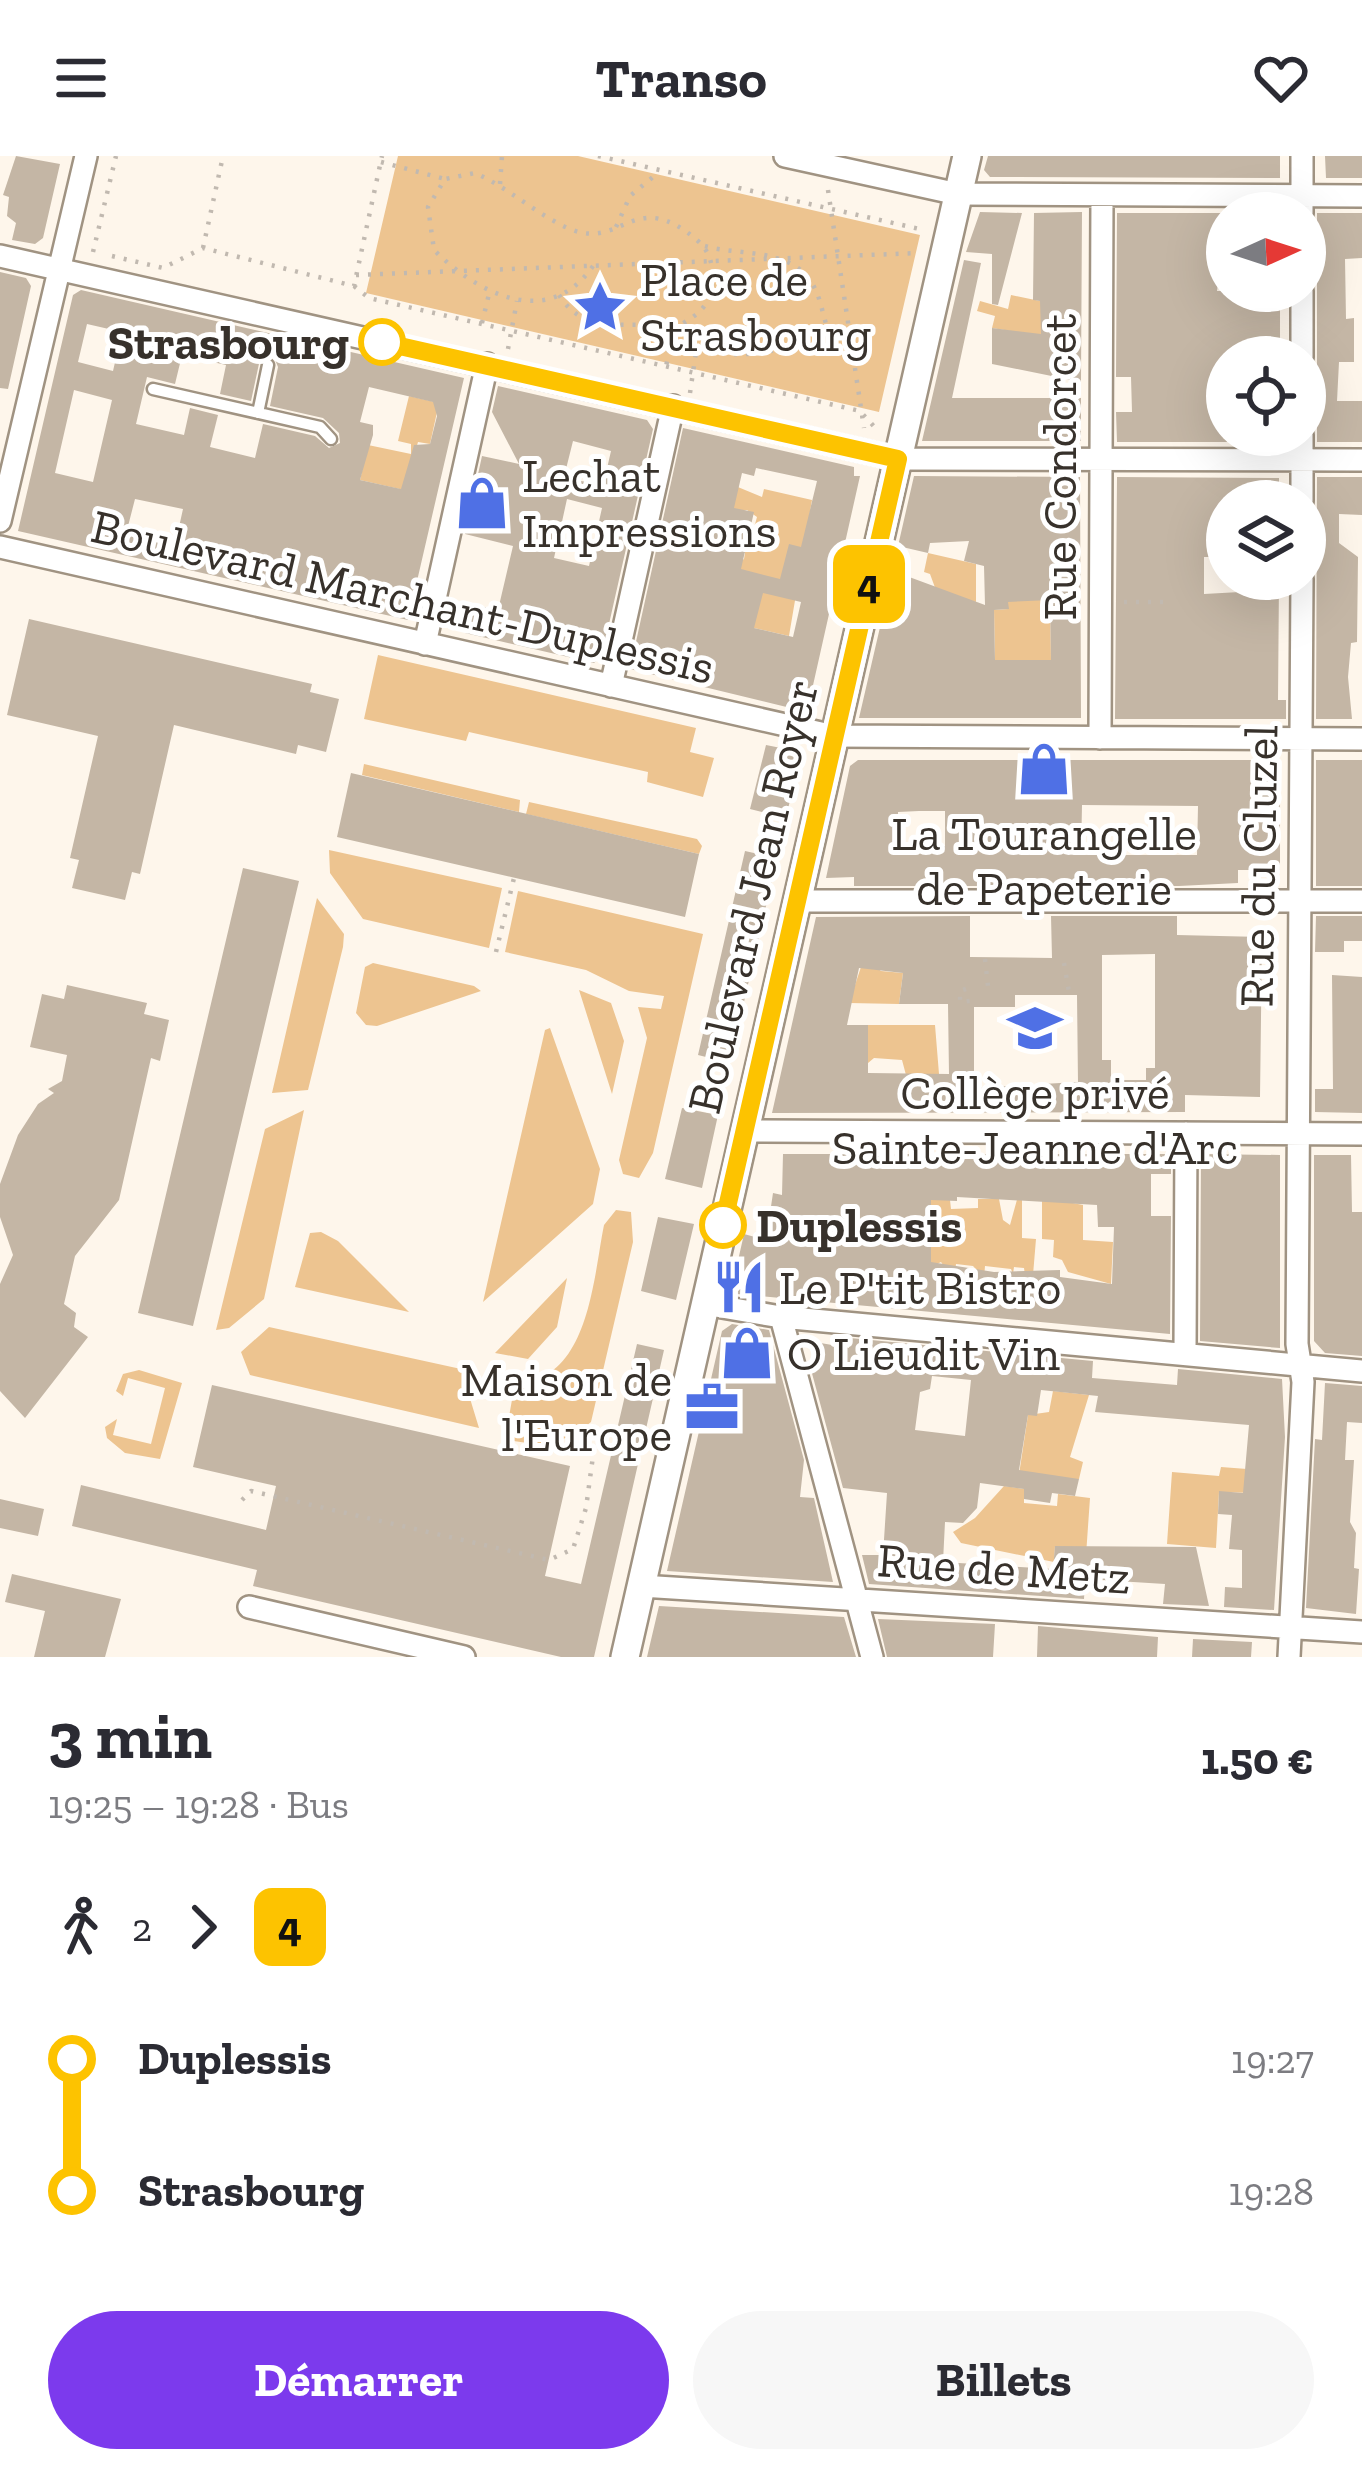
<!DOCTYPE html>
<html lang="fr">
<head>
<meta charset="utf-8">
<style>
  :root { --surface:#fff; --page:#f7f7f7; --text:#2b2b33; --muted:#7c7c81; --accent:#7c3aed }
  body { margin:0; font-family:"Zilla Slab",serif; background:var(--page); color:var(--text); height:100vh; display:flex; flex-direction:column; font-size:45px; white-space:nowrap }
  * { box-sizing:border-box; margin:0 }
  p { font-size:39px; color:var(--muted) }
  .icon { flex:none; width:66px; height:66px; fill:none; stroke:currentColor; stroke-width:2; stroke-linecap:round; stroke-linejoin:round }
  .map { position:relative; height:1501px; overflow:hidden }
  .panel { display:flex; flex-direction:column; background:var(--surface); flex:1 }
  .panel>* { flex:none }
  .badge { padding:0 24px; border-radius:18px; font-size:42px; line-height:78px }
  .needle { width:78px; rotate:87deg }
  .tools { position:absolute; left:1206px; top:36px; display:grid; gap:24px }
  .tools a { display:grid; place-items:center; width:120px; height:120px; border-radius:50%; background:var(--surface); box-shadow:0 12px 48px #0002; font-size:60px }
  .map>.badge { position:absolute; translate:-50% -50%; box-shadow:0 0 0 6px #fff }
  .legs { display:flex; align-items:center; gap:18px; height:132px; padding:0 48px; font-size:39px }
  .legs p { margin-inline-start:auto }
  .headline { display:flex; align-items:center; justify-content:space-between; height:204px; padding:0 48px }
  h1 { font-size:66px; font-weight:800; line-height:90px }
  .button { display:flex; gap:24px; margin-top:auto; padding:24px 48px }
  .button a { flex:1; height:138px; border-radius:72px; background:var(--accent); color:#fff; font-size:48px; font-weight:800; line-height:138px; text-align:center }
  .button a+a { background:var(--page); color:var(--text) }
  ul { padding:0 48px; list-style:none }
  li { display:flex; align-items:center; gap:42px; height:132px; font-size:45px }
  li i { display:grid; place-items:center; width:18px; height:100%; margin:0 15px; background:currentColor }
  li i::after { content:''; width:30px; height:30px; margin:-15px; border:9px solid; border-radius:50%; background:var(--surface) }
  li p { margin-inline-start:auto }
  li:first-child i { background:linear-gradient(#0000 50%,currentColor 0) }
  li:last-child i { background:linear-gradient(currentColor 50%,#0000 0) }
  header { display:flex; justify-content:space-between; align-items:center; height:156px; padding:0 48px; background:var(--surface); font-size:54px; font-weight:800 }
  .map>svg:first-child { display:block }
</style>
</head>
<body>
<header><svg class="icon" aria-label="menu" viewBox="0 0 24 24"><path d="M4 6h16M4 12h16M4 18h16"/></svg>Transo<svg class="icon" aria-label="heart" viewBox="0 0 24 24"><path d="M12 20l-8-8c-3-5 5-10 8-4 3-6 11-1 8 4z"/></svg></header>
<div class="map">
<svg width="1362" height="1501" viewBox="0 0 1362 1501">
  <rect width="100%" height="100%" fill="#fef6eb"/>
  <!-- green -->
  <path fill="#edc490" d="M 398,0 L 578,0 L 920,79 L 879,256 L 366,137 Z
    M 1011,139 L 1040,145 L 1058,183 L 992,172 L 995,160 L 977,155 L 980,145 L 1008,153 Z
    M 409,240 L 439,247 L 430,288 L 418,286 L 404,334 L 360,324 L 368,289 L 411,298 L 411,288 L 398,285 Z
    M 733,329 L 762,341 L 764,333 L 812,344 L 789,480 L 754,472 L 733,411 L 744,403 L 745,397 L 737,395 L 752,379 L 757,361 L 747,354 L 728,357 Z
    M 928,397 L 976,408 L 976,446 L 937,437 L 930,418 L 924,416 Z
    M 1018,441 L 1050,441 L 1051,504 L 995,504 L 994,454 L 1008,453 L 1008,446 Z
    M 378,499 L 696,572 L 690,596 L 714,602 L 703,641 L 647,626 L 648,616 L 469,576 L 466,585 L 364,563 Z
    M 364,608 L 520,644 L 519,656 L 362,619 Z
    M 529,646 L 697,683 L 702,690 L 699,698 L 526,658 Z
    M 329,694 L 502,732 L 489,792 L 363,763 L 330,717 Z
    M 518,735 L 703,778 L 653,997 L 639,1022 L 623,1018 L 619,1004 L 647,882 L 638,851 L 661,853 L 664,840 L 629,835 L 586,814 L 505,796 Z
    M 317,742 L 344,778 L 343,791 L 308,934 L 272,937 Z
    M 864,802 L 881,815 L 903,817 L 899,848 L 849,847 Z
    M 373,807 L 474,830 L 481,835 L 377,870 L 366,869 L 356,857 L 365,811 Z
    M 579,834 L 611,847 L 624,885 L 612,938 Z
    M 868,869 L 935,869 L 939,918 L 906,919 L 902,904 L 874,902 L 868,907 L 868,931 L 841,889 L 868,890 Z
    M 550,872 L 600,1013 L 593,1048 L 483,1146 L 545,874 Z
    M 304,954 L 264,1143 L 229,1172 L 216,1174 L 265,973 Z
    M 1018,1040 L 1022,1040 L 1022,1082 L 1036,1083 L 1033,1119 L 1025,1119 L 1024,1112 L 1014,1111 L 1013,1118 L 1011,1113 L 985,1110 L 984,1122 L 973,1110 L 956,1108 L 954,1124 L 941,1106 L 925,1114 L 931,1072 L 910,1071 L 911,1041 L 950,1044 L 951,1053 L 978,1052 L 978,1043 L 999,1043 L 1003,1064 L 1010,1069 Z
    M 1042,1041 L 1083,1049 L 1083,1084 L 1113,1086 L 1111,1128 L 1068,1116 L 1062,1104 L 1053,1101 L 1054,1084 L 1042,1083 Z
    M 616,1054 L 631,1056 L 633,1086 L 591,1266 C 566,1289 537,1291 505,1283 L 515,1227 C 589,1226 593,1123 604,1069 Z
    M 321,1076 L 338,1085 L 409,1156 L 295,1131 L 310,1077 Z
    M 567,1122 L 557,1171 L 528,1203 L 495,1197 Z
    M 269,1171 L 461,1213 L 479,1272 L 250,1219 L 241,1196 Z
    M 139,1214 L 182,1227 L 160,1303 L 125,1297 L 107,1282 L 105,1271 L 117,1263 L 113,1279 L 151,1288 L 165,1232 L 128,1222 L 123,1240 L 116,1235 L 123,1218 Z
    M 1053,1235 L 1089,1239 L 1070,1301 L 1083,1306 L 1079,1323 L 1018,1325 L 1028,1259 L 1049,1256 Z
    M 1221,1311 L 1247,1313 L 1255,1337 L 1219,1336 L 1216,1392 L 1167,1388 L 1172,1316 L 1219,1320 Z
    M 1004,1330 L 1024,1333 L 1024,1347 L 1057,1350 L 1058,1338 L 1090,1342 L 1084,1428 L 1065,1391 L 1055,1390 L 1054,1406 L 961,1387 L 953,1376 L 975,1362 Z"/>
  <!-- building -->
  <path fill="#c4b6a5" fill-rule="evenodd" d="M 16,0 L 60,8 L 43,82 L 35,88 L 12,84 L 16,67 L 7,60 L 9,41 L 3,39 Z
    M 988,0 L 1280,0 L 1280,22 L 990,21 L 984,14 Z
    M 1325,0 L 1362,0 L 1362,22 L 1326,22 Z
    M 980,56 L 1022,57 L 998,149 L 992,148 L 992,98 L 966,96 Z
    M 1082,56 L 1081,226 L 992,208 L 992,172 L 1041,178 L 1040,145 L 1033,144 L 1034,57 Z
    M 1117,57 L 1227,57 L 1217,135 L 1280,135 L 1280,201 L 1227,201 L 1227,286 L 1117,286 L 1116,256 L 1132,256 L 1131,221 L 1116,221 Z
    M 1317,57 L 1362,57 L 1362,102 L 1345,103 L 1346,163 L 1354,162 L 1354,206 L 1339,206 L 1337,245 L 1362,245 L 1362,286 L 1317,286 Z
    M 964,104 L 981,107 L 952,242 L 1081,242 L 1081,285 L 922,285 Z
    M 0,116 L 26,122 L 31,130 L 8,233 L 0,232 Z
    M 81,134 L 464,222 L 408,464 L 18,375 L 73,139 ZM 87,168 L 122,176 L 113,215 L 78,206 ZM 182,199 L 226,209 L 220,238 L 251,245 L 260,203 L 274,201 L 278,211 L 270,250 L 323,262 L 339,277 L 340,287 L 329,292 L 315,280 L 263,268 L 255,302 L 210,291 L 218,259 L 190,252 L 184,279 L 136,268 L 147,221 L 175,228 ZM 369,231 L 433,246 L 437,260 L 430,288 L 414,289 L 401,333 L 360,324 L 373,279 L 373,269 L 360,266 ZM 74,234 L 112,244 L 93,326 L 55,317 ZM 135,343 L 183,353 L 175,389 L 126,378 Z
    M 498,230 L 647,264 L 653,273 L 602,499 L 594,507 L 465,477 L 471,448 L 498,454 L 513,390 L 465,378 L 482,300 L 519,308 L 492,256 ZM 573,285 L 611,295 L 603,330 L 564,321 ZM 567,343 L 602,352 L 589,410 L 554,402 Z
    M 683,272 L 854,311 L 854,320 L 860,320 L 807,556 L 630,513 ZM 756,312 L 817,325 L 801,391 L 789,388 L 780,423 L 741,413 L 754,356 L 734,352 L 742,317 L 754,320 ZM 763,437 L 801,446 L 793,481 L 754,472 Z
    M 914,320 L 1080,321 L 1081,562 L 859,562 L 893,415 L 985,449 L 984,410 L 964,405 L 969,385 L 930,387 L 928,397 L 898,390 ZM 1050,444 L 1051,504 L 995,504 L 994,454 L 1009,453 L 1008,446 Z
    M 1117,321 L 1279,322 L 1279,345 L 1227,345 L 1227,362 L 1214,366 L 1214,401 L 1204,401 L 1204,438 L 1240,436 L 1240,423 L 1279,423 L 1278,544 L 1286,544 L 1286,563 L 1115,563 Z
    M 1317,321 L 1362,321 L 1362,359 L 1339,358 L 1339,387 L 1358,401 L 1357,486 L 1351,487 L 1348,521 L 1352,563 L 1316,563 Z
    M 29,463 L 312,528 L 310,536 L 339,543 L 326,596 L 298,589 L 296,598 L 174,569 L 140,718 L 132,716 L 125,744 L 72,732 L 79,704 L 70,702 L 98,580 L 7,559 Z
    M 766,589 L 801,596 L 786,662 L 750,653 Z
    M 858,604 L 1280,604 L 1280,714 L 1238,714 L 1238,727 L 1179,730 L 854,730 L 854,721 L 826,722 L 850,610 ZM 1082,649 L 1198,650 L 1197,699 L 1081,699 ZM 919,655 L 945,655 L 945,690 L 898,691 L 898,656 Z
    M 1316,604 L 1362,604 L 1362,730 L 1316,730 Z
    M 351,617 L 699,698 L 685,761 L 337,681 Z
    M 745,695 L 777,702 L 730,907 L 698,899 Z
    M 243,712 L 299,725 L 193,1170 L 138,1157 Z
    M 970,760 L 970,801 L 1052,802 L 1051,760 L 1177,760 L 1177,779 L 1262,781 L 1260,941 L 1185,939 L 1185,956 L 772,957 L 816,761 ZM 1155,798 L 1155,912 L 1146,912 L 1146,924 L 1111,924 L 1111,904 L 1102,904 L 1102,799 ZM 859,812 L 903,817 L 899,848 L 948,848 L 949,918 L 868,917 L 868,869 L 847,869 ZM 1015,839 L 1077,839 L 1078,926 L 974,932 L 974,851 L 1015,851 Z
    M 1316,760 L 1362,760 L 1362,785 L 1344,785 L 1344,796 L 1315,796 Z
    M 1332,819 L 1362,821 L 1362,957 L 1315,956 L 1315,933 L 1333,933 Z
    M 67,829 L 147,847 L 144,858 L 169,864 L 160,905 L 151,902 L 119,1044 L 75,1100 L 64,1148 L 76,1157 L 74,1171 L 88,1181 L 25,1262 L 0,1235 L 0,1128 L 13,1099 L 0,1061 L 0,1028 L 18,979 L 38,948 L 54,937 L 48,933 L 62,925 L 67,899 L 30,891 L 42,838 L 64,843 Z
    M 682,952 L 718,959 L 702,1032 L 665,1023 Z
    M 783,998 L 1171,998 L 1171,1018 L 1151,1018 L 1151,1060 L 1171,1060 L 1170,1178 L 737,1138 L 732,1131 L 744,1078 L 766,1084 L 773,1037 L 782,1039 ZM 957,1041 L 1097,1049 L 1098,1071 L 1114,1071 L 1112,1128 L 1060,1121 L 1060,1114 L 994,1116 L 931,1106 L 931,1044 L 957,1045 Z
    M 1201,998 L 1280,999 L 1280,1192 L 1200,1185 Z
    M 1314,999 L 1351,999 L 1352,1056 L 1362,1056 L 1362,1200 L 1325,1197 L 1314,1185 Z
    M 658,1061 L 694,1068 L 676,1144 L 641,1135 Z
    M 732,1168 L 769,1174 L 804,1304 L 800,1341 L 814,1342 L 833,1426 L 667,1415 L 722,1175 Z
    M 850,1182 L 1093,1205 L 1092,1222 L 1177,1229 L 1178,1213 L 1282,1223 L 1285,1281 L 1274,1454 L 1224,1451 L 1225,1431 L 1242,1432 L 1242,1394 L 1229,1393 L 1232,1359 L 1218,1358 L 1219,1335 L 1243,1337 L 1249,1269 L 1095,1256 L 1098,1240 L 1041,1234 L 1037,1260 L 1028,1259 L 1019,1314 L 1079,1323 L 1075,1340 L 1052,1337 L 1050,1347 L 1024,1343 L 1024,1333 L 980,1327 L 977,1352 L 963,1367 L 945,1366 L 943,1406 L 1053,1413 L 1055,1390 L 1196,1391 L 1209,1450 L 1163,1448 L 1165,1428 L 1085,1423 L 1084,1443 L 869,1428 L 862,1399 L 883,1399 L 887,1337 L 843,1332 L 810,1210 L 815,1186 L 849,1192 ZM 932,1220 L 971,1224 L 965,1280 L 915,1274 L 920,1236 L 930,1233 Z
    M 637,1188 L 664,1194 L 594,1501 L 561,1501 L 253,1430 L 257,1414 L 72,1370 L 81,1329 L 266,1374 L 276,1330 L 193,1311 L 212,1229 L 570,1310 L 545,1420 L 581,1428 Z
    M 1325,1227 L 1362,1230 L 1362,1267 L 1347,1266 L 1345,1304 L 1354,1304 L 1350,1366 L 1356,1377 L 1354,1412 L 1359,1413 L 1356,1458 L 1306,1452 L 1315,1283 L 1322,1284 Z
    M 0,1343 L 44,1353 L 38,1380 L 0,1372 Z
    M 12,1418 L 121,1443 L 105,1501 L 34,1501 L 45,1455 L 5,1446 Z
    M 659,1450 L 844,1461 L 856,1501 L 647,1501 Z
    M 878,1463 L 995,1468 L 993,1501 L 887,1501 Z
    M 1038,1470 L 1158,1481 L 1157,1501 L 1037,1501 Z
    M 1193,1483 L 1252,1486 L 1251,1501 L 1192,1501 Z"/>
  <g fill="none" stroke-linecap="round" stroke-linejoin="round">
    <defs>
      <path id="lane" d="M 153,233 L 320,271 L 331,283
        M 258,257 L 268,209"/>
      <path id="street" d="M 785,0 L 958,38 L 1362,40
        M 1302,57 L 1302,0
        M 0,100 L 898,303 L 1362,304
        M 1302,201 L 1302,135
        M 1302,345 L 1302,279
        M 0,365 L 86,0
        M 0,391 L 834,580 L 1362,583
        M 425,488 L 487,208
        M 611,530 L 673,250
        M 1100,582 L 1102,40
        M 797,745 L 1362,745
        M 744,975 L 1362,978
        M 704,1148 L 781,1161 L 1362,1215
        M 781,1161 L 872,1501
        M 1185,1196 L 1186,977
        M 641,1430 L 1362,1476
        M 249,1451 L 464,1501
        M 1289,1501 L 1303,1226 L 1297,1188 L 1302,423"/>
      <path id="secondary" d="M 625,1501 L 967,0"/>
    </defs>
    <!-- lane casing -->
    <use href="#lane" stroke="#a09382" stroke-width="15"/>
    <!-- street casing -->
    <use href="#street" stroke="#a09382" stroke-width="26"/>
    <!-- secondary casing -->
    <use href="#secondary" stroke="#a09382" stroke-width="32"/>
    <!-- path -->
    <path stroke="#c1b9b0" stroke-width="4.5" stroke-dasharray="3 9" stroke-linecap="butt" d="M 598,0 L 924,74
      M 381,6 L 445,23
      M 500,28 L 502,0
      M 828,34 L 864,272
      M 616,71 L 630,40 L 659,16
      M 705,90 C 739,100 792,91 813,129 C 821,142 823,162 829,176 L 849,187
      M 203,92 L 223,0
      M 93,96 L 116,0
      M 112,100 L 163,112 L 203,92 L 354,130 L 382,0
      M 593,110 C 548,175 477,137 434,94 L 428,51 L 445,23 L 475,17 C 509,32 537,59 570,73 C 622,95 634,29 698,85 C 712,97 715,117 711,135 C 708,154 689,164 673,173 L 666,211
      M 356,119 L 919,97
      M 354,130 L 369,142 L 860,255 L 878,275
      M 559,139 C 587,183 627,162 669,172 C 681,175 690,186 701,191 C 741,208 791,192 829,176
      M 482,167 L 489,138
      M 508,193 L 517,145
      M 690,237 L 697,189
      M 1124,446 L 1168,446
      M 496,796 L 514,722
      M 985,803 L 988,830
      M 1064,807 L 1069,836
      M 966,833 L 960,835 L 960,846 L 970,845
      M 242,1344 L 251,1335 L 549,1404 L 573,1393 L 586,1352 L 593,1300"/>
    <!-- lane -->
    <use href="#lane" stroke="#fff" stroke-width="10"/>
    <!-- street -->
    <use href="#street" stroke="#fff" stroke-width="21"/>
    <!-- secondary -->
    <use href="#secondary" stroke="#fff" stroke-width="27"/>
  </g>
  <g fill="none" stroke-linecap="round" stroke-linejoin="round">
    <defs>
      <path id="line-1" d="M 382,186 L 898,303 L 723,1069"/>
    </defs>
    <!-- line-1 casing -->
    <use href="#line-1" stroke="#fff" stroke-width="27"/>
    <!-- line-1 -->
    <use href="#line-1" stroke="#fdc300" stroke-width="18"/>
  </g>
  <!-- icons -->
  <defs>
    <symbol id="sight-bare" viewBox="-9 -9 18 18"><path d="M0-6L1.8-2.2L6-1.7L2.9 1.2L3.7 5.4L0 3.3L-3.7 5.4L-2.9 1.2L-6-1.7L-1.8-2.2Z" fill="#4f70e5" stroke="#fff" stroke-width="2.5" paint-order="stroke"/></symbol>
    <symbol id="shop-bare" viewBox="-9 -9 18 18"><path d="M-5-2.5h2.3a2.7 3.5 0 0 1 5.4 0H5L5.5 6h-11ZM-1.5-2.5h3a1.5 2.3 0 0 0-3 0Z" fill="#4f70e5" stroke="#fff" stroke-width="2.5" paint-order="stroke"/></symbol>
    <symbol id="school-bare" viewBox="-9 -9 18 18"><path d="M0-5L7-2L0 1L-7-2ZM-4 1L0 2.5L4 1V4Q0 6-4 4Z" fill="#4f70e5" stroke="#fff" stroke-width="2.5" paint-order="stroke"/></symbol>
    <symbol id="restaurant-bare" viewBox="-9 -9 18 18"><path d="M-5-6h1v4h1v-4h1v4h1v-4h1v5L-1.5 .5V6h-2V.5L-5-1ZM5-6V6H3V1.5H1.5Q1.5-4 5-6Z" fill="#4f70e5" stroke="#fff" stroke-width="2.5" paint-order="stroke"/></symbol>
    <symbol id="office-bare" viewBox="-9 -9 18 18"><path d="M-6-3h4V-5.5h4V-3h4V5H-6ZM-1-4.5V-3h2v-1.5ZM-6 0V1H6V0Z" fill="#4f70e5" stroke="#fff" stroke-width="2.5" paint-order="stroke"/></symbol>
  </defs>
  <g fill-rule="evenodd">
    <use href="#sight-bare" x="562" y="113" width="76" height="76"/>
    <use href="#shop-bare" x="444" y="309" width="76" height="76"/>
    <use href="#shop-bare" x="1006" y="575" width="76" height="76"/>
    <use href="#school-bare" x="997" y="834" width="76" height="76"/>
    <use href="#restaurant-bare" x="701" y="1093" width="76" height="76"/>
    <use href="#shop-bare" x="709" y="1159" width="76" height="76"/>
    <use href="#office-bare" x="674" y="1213" width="76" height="76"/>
  </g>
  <!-- markers -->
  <g fill="#fff" stroke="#fdc300" stroke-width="6">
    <circle cx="382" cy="186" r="21"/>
    <circle cx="723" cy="1069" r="21"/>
  </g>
  <g text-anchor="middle" stroke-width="10" stroke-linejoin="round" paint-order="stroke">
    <!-- poi labels -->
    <g font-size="48" fill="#37312b" stroke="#fff" text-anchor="start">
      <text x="640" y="140">Place de<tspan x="640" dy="55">Strasbourg</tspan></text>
      <text x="522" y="336">Lechat<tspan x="522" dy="55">Impressions</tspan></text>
      <text x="1044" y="694" text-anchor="middle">La Tourangelle<tspan x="1044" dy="55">de Papeterie</tspan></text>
      <text x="1035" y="953" text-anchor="middle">Collège privé<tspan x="1035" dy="55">Sainte-Jeanne d'Arc</tspan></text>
      <text x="779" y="1148">Le P'tit Bistro</text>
      <text x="787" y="1214">O Lieudit Vin</text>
      <text x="672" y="1240" text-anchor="end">Maison de<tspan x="672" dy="55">l'Europe</tspan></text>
    </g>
    <!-- stop labels -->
    <g font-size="48" font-weight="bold" fill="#37312b" stroke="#fff" text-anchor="end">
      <text x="349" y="203">Strasbourg</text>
      <text x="756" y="1086" text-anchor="start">Duplessis</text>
    </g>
    <!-- street labels -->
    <g font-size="48" fill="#37312b" stroke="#fff">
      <text transform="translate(1059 311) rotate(-90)" y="17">Rue Condorcet</text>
      <text transform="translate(403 440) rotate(13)" y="17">Boulevard Marchant-Duplessis</text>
      <text transform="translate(1258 710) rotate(-89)" y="17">Rue du Cluzel</text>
      <text transform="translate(752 740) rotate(-77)" y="17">Boulevard Jean Royer</text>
      <text transform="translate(1004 1412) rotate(4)" y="17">Rue de Metz</text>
    </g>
  </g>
</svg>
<div class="tools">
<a><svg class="needle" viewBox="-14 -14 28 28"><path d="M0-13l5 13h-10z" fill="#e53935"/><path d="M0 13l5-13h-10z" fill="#7c7c81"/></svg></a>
<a><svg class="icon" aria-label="locate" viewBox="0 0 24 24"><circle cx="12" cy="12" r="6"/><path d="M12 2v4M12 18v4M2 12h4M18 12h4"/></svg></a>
<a><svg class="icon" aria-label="layers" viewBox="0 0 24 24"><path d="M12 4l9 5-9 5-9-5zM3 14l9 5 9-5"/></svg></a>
</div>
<b class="badge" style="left:869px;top:428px;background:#fdc300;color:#111">4</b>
</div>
<section class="panel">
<div class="headline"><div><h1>3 min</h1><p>19:25 – 19:28 · Bus</p></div><b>1.50 €</b></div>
<div class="legs"><svg class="icon" aria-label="walk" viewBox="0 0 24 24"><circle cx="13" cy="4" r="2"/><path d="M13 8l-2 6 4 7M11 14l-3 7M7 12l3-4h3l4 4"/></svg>2<svg class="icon" aria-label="forward" viewBox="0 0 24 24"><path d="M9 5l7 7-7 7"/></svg><b class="badge" style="background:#fdc300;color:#111">4</b></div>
<ul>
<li><i style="color:#fdc300"></i><b>Duplessis</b><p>19:27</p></li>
<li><i style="color:#fdc300"></i><b>Strasbourg</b><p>19:28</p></li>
</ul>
<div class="button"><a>Démarrer</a><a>Billets</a></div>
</section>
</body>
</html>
